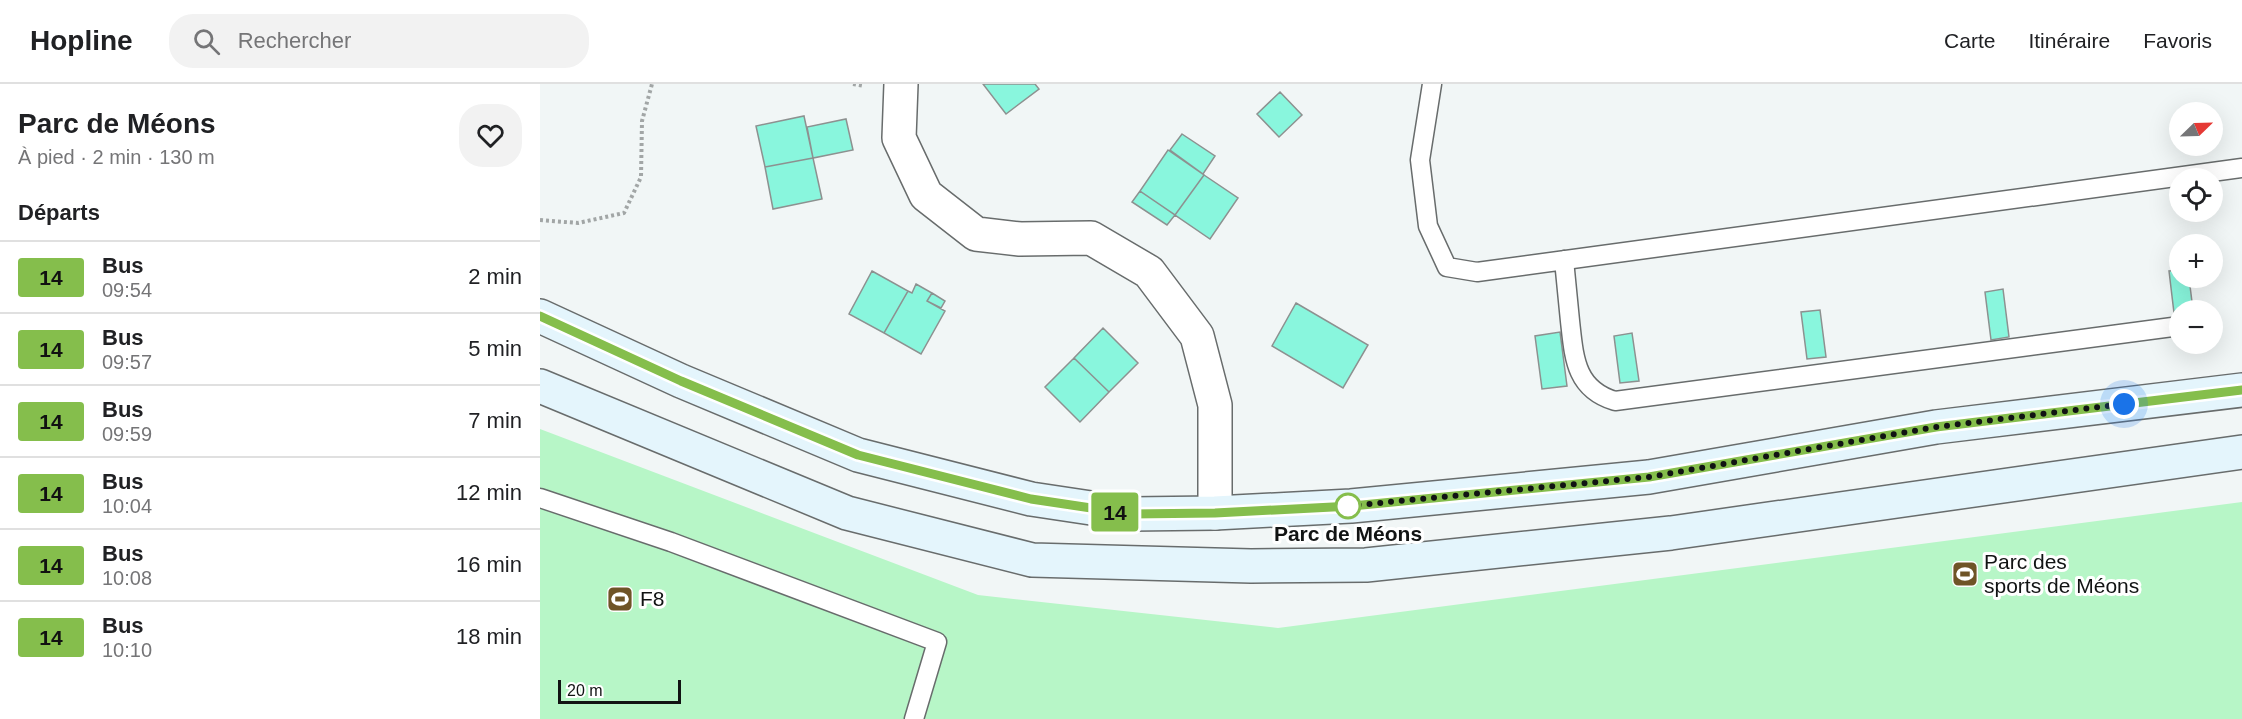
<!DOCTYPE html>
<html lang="fr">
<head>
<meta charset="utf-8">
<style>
  :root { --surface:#fff; --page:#f2f2f2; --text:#202124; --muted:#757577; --line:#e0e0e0 }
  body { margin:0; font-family:Helvetica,sans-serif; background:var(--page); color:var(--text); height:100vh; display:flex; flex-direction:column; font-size:22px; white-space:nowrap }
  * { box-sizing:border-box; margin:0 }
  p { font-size:20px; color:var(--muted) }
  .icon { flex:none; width:33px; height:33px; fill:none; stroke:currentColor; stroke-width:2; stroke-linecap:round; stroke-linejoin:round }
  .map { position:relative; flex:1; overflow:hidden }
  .details { display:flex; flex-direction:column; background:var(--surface); width:540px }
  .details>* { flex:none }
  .badge { padding:0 12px; border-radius:4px; font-size:21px; line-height:39px }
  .needle { width:39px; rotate:67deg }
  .buttons { position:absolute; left:1629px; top:18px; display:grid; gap:12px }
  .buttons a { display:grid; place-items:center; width:54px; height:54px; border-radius:50%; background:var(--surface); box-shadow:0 6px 24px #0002; font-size:30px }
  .scale { position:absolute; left:18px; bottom:15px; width:123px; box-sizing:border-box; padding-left:6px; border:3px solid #111313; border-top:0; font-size:16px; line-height:21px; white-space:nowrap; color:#111313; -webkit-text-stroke:4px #fff; paint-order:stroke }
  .you { position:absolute; width:30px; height:30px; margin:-15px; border:4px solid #fff; border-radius:50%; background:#1a73e8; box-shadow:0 0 0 9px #1a73e833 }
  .map>.badge { position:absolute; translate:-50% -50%; box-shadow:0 0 0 3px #fff }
  h2 { padding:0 18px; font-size:22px; line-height:54px }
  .round { display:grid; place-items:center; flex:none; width:63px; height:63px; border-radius:24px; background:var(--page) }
  .summary { display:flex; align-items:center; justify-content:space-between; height:102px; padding:0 18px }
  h1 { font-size:28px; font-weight:700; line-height:45px }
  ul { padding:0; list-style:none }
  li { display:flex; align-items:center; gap:18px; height:72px; padding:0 18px; border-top:2px solid var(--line) }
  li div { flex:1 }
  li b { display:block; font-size:22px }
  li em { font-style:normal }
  li .badge { min-width:66px; font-weight:700; text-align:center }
  header { display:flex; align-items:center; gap:36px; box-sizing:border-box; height:84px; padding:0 30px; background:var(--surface); border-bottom:2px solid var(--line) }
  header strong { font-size:28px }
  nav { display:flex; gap:33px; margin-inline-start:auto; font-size:21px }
  .search { width:420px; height:54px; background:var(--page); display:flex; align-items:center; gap:15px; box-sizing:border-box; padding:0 21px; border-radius:24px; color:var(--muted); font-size:22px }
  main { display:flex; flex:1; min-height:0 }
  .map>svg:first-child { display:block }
</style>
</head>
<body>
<header>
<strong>Hopline</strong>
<div class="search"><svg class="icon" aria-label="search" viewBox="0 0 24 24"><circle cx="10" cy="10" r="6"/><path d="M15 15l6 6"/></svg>Rechercher</div>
<nav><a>Carte</a><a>Itinéraire</a><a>Favoris</a></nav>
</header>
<main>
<section class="details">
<div class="summary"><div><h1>Parc de Méons</h1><p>À pied · 2 min · 130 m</p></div><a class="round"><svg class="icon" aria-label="heart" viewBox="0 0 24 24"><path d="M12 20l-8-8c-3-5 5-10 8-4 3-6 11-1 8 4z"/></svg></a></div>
<h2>Départs</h2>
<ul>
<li><span class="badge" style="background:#85be4c;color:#111">14</span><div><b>Bus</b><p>09:54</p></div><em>2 min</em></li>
<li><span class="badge" style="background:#85be4c;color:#111">14</span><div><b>Bus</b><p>09:57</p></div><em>5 min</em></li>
<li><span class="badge" style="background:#85be4c;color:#111">14</span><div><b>Bus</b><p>09:59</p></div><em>7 min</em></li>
<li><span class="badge" style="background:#85be4c;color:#111">14</span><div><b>Bus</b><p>10:04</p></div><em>12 min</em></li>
<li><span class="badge" style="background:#85be4c;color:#111">14</span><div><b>Bus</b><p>10:08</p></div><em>16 min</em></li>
<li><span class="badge" style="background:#85be4c;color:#111">14</span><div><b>Bus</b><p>10:10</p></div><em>18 min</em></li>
</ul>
</section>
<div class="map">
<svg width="1702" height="635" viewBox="0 0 1702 635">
  <rect width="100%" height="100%" fill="#f1f6f6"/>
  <!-- green -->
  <path fill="#b7f6c7" d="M 0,345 L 438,511 L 738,544 L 1702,418 L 1702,635 L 0,635 Z"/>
  <!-- building -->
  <path fill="#89f6dd" stroke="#8d9190" stroke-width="1.5" d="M 443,0 L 495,0 L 499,5 L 466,30 Z
    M 740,8 L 762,31 L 739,53 L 717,30 Z
    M 264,32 L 273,74 L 225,83 L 216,42 Z
    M 306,35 L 313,66 L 273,74 L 267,43 Z
    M 642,50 L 675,72 L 663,90 L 630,66 Z
    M 628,66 L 664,91 L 635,131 L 600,107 Z
    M 273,74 L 282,115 L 233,125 L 225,83 Z
    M 664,91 L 698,114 L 670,155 L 635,131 Z
    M 600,107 L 635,131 L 627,141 L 592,118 Z
    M 1640,186 L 1640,194 L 1649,194 L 1653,226 L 1640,226 L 1640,228 L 1634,229 L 1629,187 Z
    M 332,187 L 368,207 L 344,249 L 309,230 Z
    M 376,200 L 392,209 L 387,217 L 405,227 L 381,270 L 344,249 L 368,207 L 372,209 Z
    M 1463,205 L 1469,253 L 1451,256 L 1445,208 Z
    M 392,209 L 405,217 L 401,224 L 387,217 Z
    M 756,219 L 828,261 L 803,304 L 732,262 Z
    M 1280,226 L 1286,273 L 1267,275 L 1261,228 Z
    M 563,244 L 598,279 L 569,308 L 534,274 Z
    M 1020,248 L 1027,302 L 1002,305 L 995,252 Z
    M 1092,249 L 1099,297 L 1080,299 L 1074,252 Z
    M 534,274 L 569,308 L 540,338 L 505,303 Z"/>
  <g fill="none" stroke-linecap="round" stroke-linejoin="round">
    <defs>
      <path id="lane" d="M 892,0 L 880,76 L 888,142 L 907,183 L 937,188 L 1702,84
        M 1024,176 C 1026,197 1028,217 1030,237 C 1034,273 1035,305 1075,317 L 1640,242
        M 0,414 L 131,458 L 397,558 L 374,635"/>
      <path id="street" d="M 361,0 L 359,54 L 386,111 L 436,150 L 480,155 L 551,154 L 609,188 L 657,252 L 675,321 L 675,429"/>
      <path id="secondary" d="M 0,232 L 141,297 L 318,371 L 491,415 L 591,430 L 675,429 L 811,422 L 1109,393 L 1396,343 L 1702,306
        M 0,302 L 307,429 L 492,476 L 711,482 L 826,481 L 1131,449 L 1702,368"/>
    </defs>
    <!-- lane casing -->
    <use href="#lane" stroke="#686c6c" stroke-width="21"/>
    <!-- street casing -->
    <use href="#street" stroke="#686c6c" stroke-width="36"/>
    <!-- secondary casing -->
    <use href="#secondary" stroke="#686c6c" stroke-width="36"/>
    <!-- path -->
    <path stroke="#a2a6a6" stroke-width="4" stroke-dasharray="3 3" stroke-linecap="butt" d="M 313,0 L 324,2
      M 0,136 L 38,139 L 84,129 L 101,93 L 102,37 L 112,0"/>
    <!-- lane -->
    <use href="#lane" stroke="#fff" stroke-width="18"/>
    <!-- street -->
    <use href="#street" stroke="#fff" stroke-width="33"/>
    <!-- secondary -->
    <use href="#secondary" stroke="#e4f5fc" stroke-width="33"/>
  </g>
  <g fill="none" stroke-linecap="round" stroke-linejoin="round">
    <defs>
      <path id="line" d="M 0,232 L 141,297 L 318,371 L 491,415 L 591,430 L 675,429 L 812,422 L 1109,393 L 1396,343 L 1702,306"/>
    </defs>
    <!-- line casing -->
    <use href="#line" stroke="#fff" stroke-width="14"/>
    <!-- line -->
    <use href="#line" stroke="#85be4c" stroke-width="9"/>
    <!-- walk -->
    <path stroke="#111313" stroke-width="6" stroke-dasharray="0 10.8" d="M 808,422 L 1109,393 L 1396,343 L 1584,320"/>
  </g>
  <!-- icons -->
  <defs>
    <symbol id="stadium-square" viewBox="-11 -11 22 22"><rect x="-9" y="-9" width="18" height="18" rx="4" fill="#6f5427" stroke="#fff"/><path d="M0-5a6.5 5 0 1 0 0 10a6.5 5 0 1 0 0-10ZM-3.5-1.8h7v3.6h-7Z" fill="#fff"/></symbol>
  </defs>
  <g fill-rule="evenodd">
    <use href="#stadium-square" x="1410" y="475" width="30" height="30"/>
    <use href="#stadium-square" x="65" y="500" width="30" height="30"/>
  </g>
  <!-- markers -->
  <circle fill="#fff" stroke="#85be4c" stroke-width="3" cx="808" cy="422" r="12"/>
  <g text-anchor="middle" stroke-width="6" stroke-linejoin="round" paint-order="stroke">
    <!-- stop labels -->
    <g font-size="21" font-weight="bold" fill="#111313" stroke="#fff">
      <text x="808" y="457">Parc de Méons</text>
    </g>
    <!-- poi labels -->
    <g font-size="21" fill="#111313" stroke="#fff" text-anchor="start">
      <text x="1444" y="485">Parc des<tspan x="1444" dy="24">sports de Méons</tspan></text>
      <text x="100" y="522">F8</text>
    </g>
  </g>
</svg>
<div class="buttons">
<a><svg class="needle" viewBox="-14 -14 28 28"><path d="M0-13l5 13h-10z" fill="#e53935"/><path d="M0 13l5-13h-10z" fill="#757577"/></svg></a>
<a><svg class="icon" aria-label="locate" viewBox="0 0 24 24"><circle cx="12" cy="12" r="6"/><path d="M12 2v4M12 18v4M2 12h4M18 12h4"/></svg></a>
<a>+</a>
<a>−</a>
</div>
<div class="scale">20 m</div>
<div class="you" style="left:1584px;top:320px"></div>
<b class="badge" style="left:575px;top:428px;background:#85be4c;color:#111">14</b>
</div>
</main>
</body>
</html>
